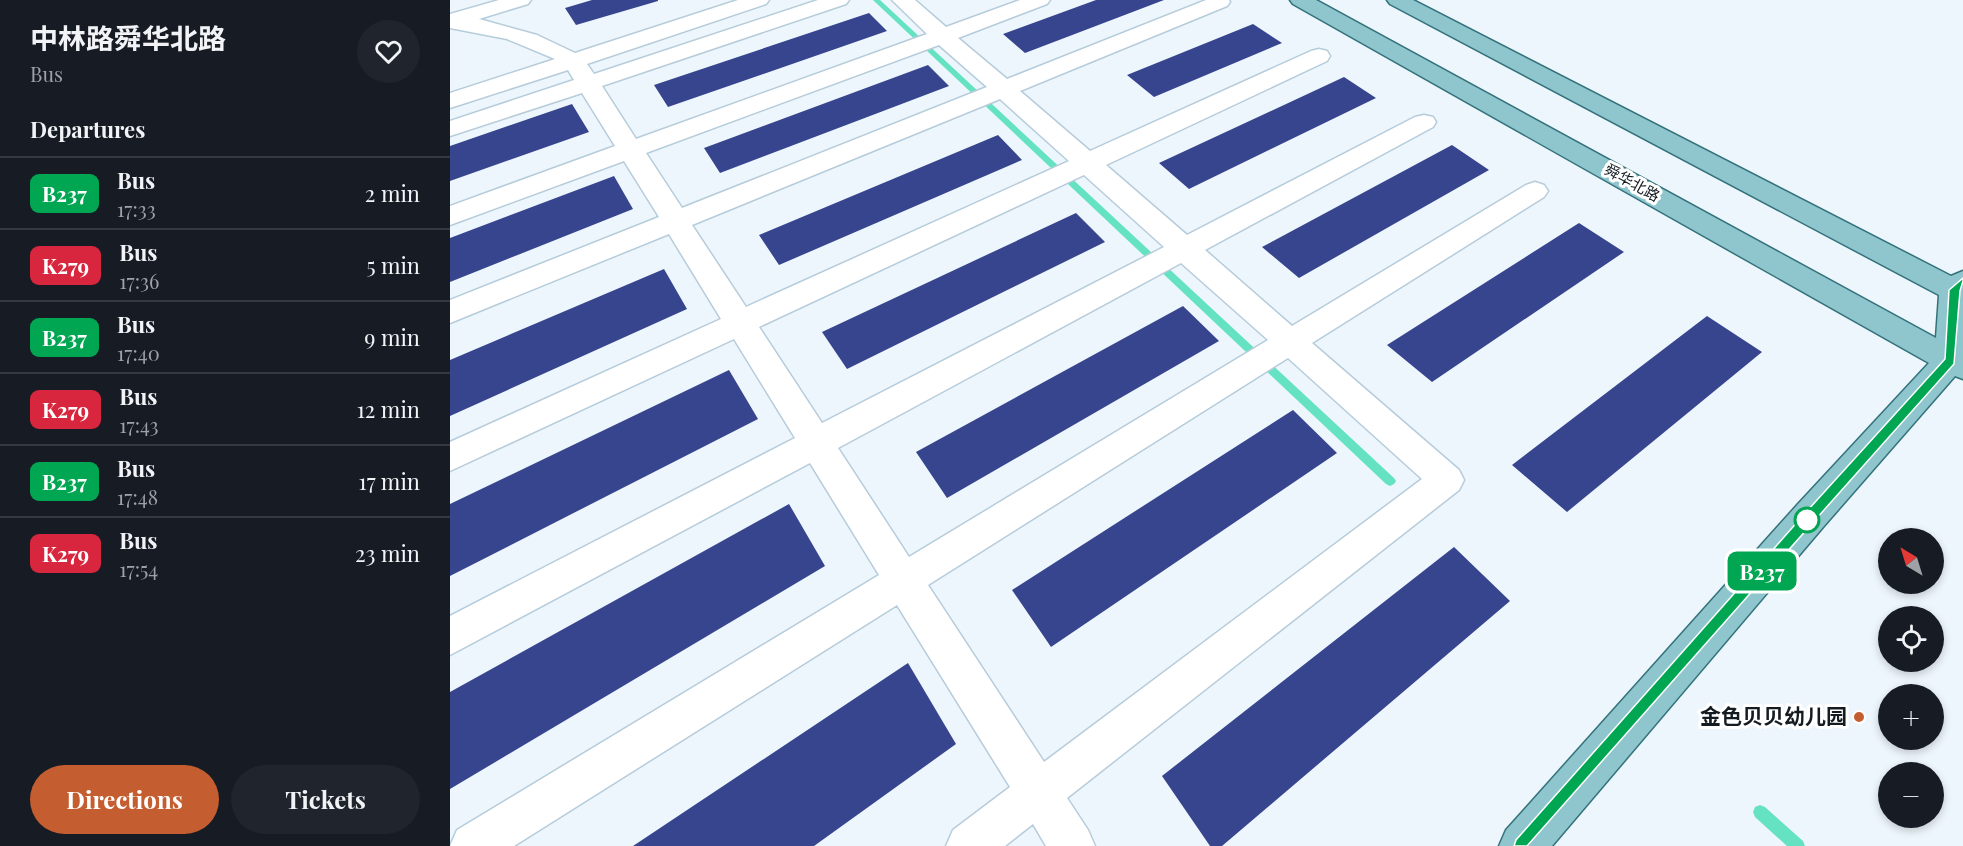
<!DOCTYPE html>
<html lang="en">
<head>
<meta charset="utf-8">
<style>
  :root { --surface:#171b24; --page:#20242c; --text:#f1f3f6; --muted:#9ea1a6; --line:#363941; --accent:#c45e30 }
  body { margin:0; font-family:"Playfair Display","Noto Sans SC",serif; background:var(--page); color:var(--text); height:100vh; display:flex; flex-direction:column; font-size:22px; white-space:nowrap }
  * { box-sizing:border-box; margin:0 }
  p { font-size:20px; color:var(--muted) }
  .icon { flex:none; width:33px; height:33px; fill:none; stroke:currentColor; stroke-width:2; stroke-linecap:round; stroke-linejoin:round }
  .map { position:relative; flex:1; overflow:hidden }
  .details { display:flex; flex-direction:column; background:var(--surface); width:450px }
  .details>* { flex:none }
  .badge { padding:0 12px; border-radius:9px; font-size:21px; line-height:39px }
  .needle { width:39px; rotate:322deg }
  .tools { position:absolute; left:1428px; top:528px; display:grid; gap:12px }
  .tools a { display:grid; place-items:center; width:66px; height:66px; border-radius:50%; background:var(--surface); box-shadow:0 3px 9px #0003; font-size:30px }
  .map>.badge { position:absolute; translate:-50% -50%; box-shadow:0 0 0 3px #fff }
  h2 { padding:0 30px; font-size:22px; line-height:54px }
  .round { display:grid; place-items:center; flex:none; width:63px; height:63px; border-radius:32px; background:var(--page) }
  .head { display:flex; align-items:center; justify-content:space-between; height:102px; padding:0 30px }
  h1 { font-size:28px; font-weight:700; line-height:45px }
  .action { display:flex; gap:12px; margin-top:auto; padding:12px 30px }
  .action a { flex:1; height:69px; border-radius:36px; background:var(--accent); color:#fff; font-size:24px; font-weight:700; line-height:69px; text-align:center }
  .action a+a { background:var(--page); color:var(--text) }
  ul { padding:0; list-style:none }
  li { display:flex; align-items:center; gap:18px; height:72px; padding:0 30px; border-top:2px solid var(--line) }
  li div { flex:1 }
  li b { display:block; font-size:22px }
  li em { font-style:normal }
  li .badge { min-width:66px; font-weight:700; text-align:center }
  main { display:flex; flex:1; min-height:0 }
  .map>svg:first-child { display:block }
</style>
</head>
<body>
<main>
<section class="details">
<div class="head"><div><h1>中林路舜华北路</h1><p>Bus</p></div><a class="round"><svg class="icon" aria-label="heart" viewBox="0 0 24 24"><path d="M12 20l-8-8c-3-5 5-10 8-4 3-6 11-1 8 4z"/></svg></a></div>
<h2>Departures</h2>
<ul>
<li><span class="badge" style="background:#00a651;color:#fff">B237</span><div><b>Bus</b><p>17:33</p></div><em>2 min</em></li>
<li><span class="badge" style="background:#d7263d;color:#fff">K279</span><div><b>Bus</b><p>17:36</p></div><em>5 min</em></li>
<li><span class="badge" style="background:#00a651;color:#fff">B237</span><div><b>Bus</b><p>17:40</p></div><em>9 min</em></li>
<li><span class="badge" style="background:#d7263d;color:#fff">K279</span><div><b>Bus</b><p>17:43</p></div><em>12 min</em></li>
<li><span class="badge" style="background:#00a651;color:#fff">B237</span><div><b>Bus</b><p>17:48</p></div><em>17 min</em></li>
<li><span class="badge" style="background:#d7263d;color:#fff">K279</span><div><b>Bus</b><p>17:54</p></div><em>23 min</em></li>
</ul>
<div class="action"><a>Directions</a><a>Tickets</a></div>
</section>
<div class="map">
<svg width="1513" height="846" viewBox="0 0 1513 846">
  <rect width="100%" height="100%" fill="#edf6fc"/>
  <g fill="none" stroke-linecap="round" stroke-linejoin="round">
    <!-- stream -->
    <path fill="#64e2c2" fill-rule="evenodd" d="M 423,0 L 430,0 L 944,478 L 946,481 L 944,484 L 940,486 L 936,484 Z
      M 1310,805 L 1315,807 L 1353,841 L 1355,846 L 1337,846 L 1305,817 L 1303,812 L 1305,807 Z"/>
  </g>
  <!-- building -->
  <path fill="#37458e" d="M 142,0 L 208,0 L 208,1 L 126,25 L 115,8 Z
    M 646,0 L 714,0 L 575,53 L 553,34 Z
    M 419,13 L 437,31 L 218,107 L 204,85 Z
    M 803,24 L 832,43 L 704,97 L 677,75 Z
    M 478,65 L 499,86 L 270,173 L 254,148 Z
    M 894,77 L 926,98 L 739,189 L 709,163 Z
    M 122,104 L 139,132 L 0,181 L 0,146 Z
    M 548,135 L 572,160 L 329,265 L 309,235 Z
    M 1002,145 L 1039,170 L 849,278 L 812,247 Z
    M 164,176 L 183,209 L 0,282 L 0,238 Z
    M 626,213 L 655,242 L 397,369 L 372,332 Z
    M 1129,223 L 1174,252 L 982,382 L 937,345 Z
    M 214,269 L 237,309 L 0,416 L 0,360 Z
    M 733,306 L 769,341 L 497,498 L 466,452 Z
    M 1257,316 L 1312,352 L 1117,512 L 1062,465 Z
    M 279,370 L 308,419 L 0,576 L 0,504 Z
    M 843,410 L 887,453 L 601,647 L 562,590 Z
    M 339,504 L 375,566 L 0,789 L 0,692 Z
    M 1004,547 L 1060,601 L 772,846 L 760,846 L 712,776 Z
    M 458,663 L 506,744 L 364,846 L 183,846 Z"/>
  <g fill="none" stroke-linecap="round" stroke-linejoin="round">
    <defs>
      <path id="minor" d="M 49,0 L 81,0 L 78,4 L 29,19 L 87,35 L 125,53 L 288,0 L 319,0 L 316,4 L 137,64 L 144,74 L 368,0 L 399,0 L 396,4 L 152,86 L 186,139 L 477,34 L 442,0 L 465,0 L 496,27 L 570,0 L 600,0 L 597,4 L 508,38 L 557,79 L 756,0 L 779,0 L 780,2 L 777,6 L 570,91 L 640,151 L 861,51 L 869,49 L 877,51 L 880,56 L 877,61 L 656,165 L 737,235 L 965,117 L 974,115 L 983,117 L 986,122 L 983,127 L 755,250 L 842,326 L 1076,185 L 1085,182 L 1094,185 L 1098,191 L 1094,197 L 862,343 L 1009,470 L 1014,480 L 1009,490 L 617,798 L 638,830 L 645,846 L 596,846 L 583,824 L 555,846 L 496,846 L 503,830 L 560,787 L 447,605 L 64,846 L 0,846 L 7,830 L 429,575 L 360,463 L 0,655 L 0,616 L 345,438 L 284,339 L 0,471 L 0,442 L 271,319 L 219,234 L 0,323 L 0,300 L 209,217 L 174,161 L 0,225 L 0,206 L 165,146 L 132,93 L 0,136 L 0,121 L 124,80 L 118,70 L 0,108 L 0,93 L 105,59 L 57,39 L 0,28 L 0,14 ZM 489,45 L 537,87 L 232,208 L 196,153 ZM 550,99 L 619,161 L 296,307 L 242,225 ZM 634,175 L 714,247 L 372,423 L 309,327 ZM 731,263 L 818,340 L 459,557 L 388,448 ZM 838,358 L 972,479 L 594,762 L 478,585 Z"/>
      <path id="major" d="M 840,0 L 866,0 L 1486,338 L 1489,295 L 940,4 L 937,0 L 963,0 L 1501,276 L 1513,271 L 1513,379 L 1505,376 L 1374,526 L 1102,846 L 1049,846 L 1056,830 L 1348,504 L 1479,363 L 843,4 Z"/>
    </defs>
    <!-- minor casing -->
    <use href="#minor" stroke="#b6ccdb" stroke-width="3"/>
    <!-- major casing -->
    <use href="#major" stroke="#33727b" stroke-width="3"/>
    <!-- minor -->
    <use href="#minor" fill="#fff" fill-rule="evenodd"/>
    <!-- major -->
    <use href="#major" fill="#8fc6cd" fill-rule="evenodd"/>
  </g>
  <!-- line -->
  <path fill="#00a651" stroke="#fff" stroke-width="1.5" d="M 1513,278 L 1513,281 L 1510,291 L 1504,364 L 1366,519 L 1077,846 L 1064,846 L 1066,840 L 1357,511 L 1495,359 L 1499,290 Z"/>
  <!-- markers -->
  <circle fill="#fff" stroke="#00a651" stroke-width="3" cx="1357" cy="520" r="12"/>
  <circle fill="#c45e30" stroke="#fff" stroke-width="2" cx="1409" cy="717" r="6"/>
  <g text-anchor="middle" stroke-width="6" stroke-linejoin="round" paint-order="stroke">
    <!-- far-street labels -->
    <g font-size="15" fill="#141c21" stroke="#fff">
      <text transform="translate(1182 183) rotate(29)" y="5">舜华北路</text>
    </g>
    <!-- near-poi labels -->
    <g font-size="21" font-weight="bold" fill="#141c21" stroke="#fff" text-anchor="end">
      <text x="1397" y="724">金色贝贝幼儿园</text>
    </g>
  </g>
</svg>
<div class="tools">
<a><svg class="needle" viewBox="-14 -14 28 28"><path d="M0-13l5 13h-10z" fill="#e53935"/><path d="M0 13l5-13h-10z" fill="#9ea1a6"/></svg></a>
<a><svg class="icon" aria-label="locate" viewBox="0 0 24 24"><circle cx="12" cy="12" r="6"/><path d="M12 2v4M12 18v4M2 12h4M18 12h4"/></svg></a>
<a>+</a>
<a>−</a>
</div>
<b class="badge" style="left:1312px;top:571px;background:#00a651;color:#fff">B237</b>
</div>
</main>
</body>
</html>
